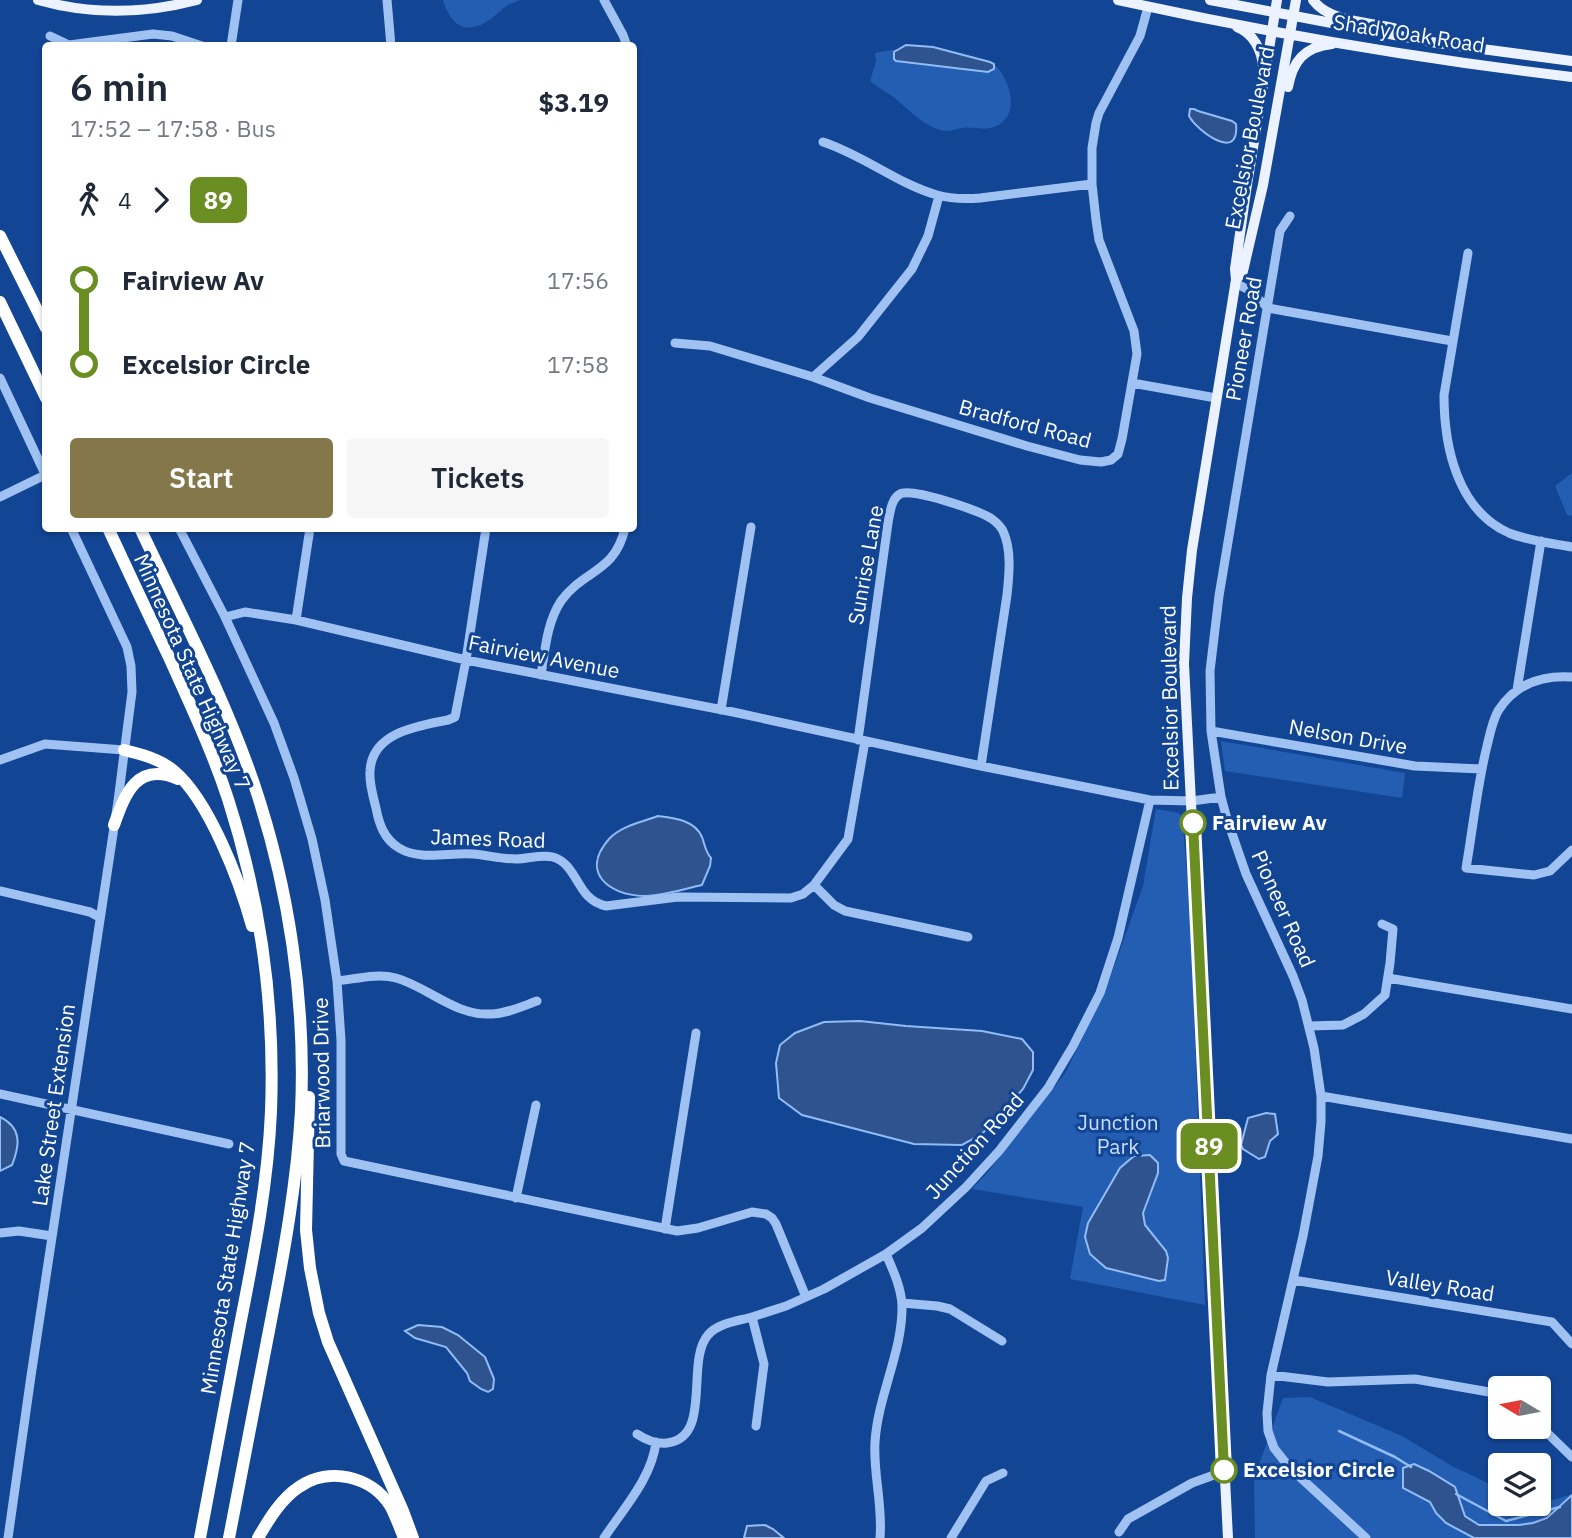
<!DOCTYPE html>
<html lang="en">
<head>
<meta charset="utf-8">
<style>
  :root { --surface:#fff; --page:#f6f6f7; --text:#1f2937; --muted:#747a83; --accent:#84784a }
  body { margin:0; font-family:"IBM Plex Sans",sans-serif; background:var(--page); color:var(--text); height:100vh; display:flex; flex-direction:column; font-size:26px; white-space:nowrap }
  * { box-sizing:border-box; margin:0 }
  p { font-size:23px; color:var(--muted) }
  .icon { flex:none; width:38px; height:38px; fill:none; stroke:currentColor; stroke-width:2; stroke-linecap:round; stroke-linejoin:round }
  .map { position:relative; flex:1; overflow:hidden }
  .panel { position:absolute; left:42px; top:42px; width:595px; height:490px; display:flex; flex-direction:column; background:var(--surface); border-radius:7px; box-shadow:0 2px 5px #0004 }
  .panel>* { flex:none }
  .badge { padding:0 14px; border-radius:10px; font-size:24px; line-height:46px }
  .needle { width:46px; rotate:280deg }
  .buttons { position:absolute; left:1488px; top:1376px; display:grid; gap:14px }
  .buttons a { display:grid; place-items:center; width:63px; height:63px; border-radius:7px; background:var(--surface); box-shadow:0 2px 5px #0004; font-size:35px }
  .map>.badge { position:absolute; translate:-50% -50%; box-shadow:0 0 0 4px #fff }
  .legs { display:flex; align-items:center; gap:10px; height:77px; padding:0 28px; font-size:23px }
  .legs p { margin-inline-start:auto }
  .summary { display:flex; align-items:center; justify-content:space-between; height:119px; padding:0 28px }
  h1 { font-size:38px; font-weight:600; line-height:52px }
  .cta { display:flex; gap:14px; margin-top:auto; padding:14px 28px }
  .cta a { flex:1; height:80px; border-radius:7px; background:var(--accent); color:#fff; font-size:28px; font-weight:600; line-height:80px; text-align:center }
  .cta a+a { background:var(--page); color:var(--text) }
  ul { padding:0 28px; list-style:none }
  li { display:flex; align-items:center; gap:24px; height:84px; font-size:26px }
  li i { display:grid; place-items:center; width:10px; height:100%; margin:0 9px; background:currentColor }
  li i::after { content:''; width:18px; height:18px; margin:-9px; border:5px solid; border-radius:50%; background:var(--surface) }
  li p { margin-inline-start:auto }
  li:first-child i { background:linear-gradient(#0000 50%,currentColor 0) }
  li:last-child i { background:linear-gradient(currentColor 50%,#0000 0) }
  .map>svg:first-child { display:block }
</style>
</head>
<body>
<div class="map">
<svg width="1572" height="1538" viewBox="0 0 1572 1538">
  <rect width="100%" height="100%" fill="#124594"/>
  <!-- green -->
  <path fill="#245eb3" d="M 443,0 L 520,0 C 516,2 513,3 510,4 C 503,7 498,14 492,18 C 468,36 451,28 443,0 Z
    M 897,49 L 894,52 L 896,61 L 901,63 L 988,72 L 994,66 L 994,64 C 1010,78 1022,117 994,127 C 984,131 973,126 962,128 C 957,128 952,131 946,131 C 924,128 909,109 892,96 C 885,91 877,87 870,81 L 876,61 L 875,53 Z
    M 1572,473 L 1572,516 L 1567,515 L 1555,486 Z
    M 1221,741 L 1405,773 L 1402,798 L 1225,771 Z
    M 1156,809 L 1179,813 L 1182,816 L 1190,907 L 1205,1305 L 1070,1279 L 1083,1207 L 972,1189 L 988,1172 L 1066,1072 L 1109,981 L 1143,886 Z
    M 1310,1397 L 1402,1436 L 1452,1466 L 1500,1489 L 1500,1503 L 1538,1503 L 1538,1500 L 1546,1502 L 1572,1494 L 1572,1538 L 1255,1538 L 1254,1478 L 1283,1398 Z"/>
  <!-- water -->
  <path fill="#2e538e" stroke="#92bcf6" stroke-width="2" d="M 906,45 L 933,47 L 990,62 L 994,64 L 994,69 L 988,72 L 896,61 L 894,59 L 894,52 Z
    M 1190,109 L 1194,109 L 1198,111 L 1232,121 L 1236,124 C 1240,163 1197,131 1189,116 Z
    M 658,816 C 674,818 695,820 702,837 C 705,845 705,851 711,858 L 710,866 L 702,885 C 683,889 663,896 644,896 C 608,895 580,872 609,839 C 621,826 642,822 658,816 Z
    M 860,1021 L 906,1026 L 982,1031 L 1022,1039 L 1033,1052 L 1033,1070 L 1023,1089 L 982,1134 L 962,1145 L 914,1144 L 802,1115 L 779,1098 L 776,1063 L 780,1045 L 795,1033 L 824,1022 Z
    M 1266,1113 L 1275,1114 L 1278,1134 L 1270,1141 L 1265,1157 L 1259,1159 L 1243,1149 L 1241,1145 L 1248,1118 Z
    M 0,1117 C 22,1128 20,1145 12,1165 L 0,1171 Z
    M 1150,1155 L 1158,1163 L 1158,1173 L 1143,1213 L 1145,1225 L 1166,1251 L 1168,1258 L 1165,1280 L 1159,1281 L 1106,1268 L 1090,1254 L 1085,1237 L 1088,1223 L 1120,1168 L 1134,1156 Z
    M 418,1325 L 442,1327 L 458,1335 L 485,1357 L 494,1379 L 493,1389 L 488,1392 L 481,1389 L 470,1381 L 467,1373 L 446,1347 L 415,1338 L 405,1331 Z
    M 1414,1464 L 1429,1471 L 1455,1487 L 1465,1516 L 1479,1525 L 1519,1525 L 1533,1523 L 1547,1518 L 1572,1495 L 1572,1538 L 1474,1538 L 1446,1523 L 1436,1513 L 1430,1502 L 1403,1488 L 1403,1468 Z
    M 765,1525 L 773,1529 L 784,1538 L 744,1538 L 747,1526 Z"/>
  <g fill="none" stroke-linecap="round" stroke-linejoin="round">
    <!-- stream -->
    <path stroke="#92bcf6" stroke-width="2.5" d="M 1339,1431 L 1395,1457 L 1411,1467
      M 1456,1494 L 1506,1521 L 1560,1507"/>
    <!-- minor -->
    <path stroke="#a0c2f3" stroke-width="9" d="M 387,0 L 391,46
      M 604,0 L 623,35 L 627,46
      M 50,36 L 69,45 L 153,34 L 172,36 L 202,46
      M 231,46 L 238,0
      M 823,142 C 863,155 898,184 937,195 C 951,199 966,199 980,198 L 1092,184
      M 1290,216 L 1280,231 L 1219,596 L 1210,671 L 1211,731 L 1221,797 L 1227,819 L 1246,874 L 1293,976 L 1302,1000 L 1314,1048 L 1321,1096 L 1321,1122 L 1318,1156 L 1303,1236 L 1271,1375 L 1267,1413 L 1268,1431 L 1274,1448 L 1289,1467 L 1366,1538
      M 1468,253 L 1444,395 C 1444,446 1457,510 1509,533 C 1529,541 1551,543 1572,547
      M 1235,283 L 1249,290 L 1268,308 L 1452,341
      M 675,343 L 710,346 L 813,377 L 870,398 L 1027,446 L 1080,460 L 1101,462 L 1111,460 L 1118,454 L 1122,439 L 1137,354 L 1134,331 L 1099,240 L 1096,220 L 1092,184 L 1092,148 L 1096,123 L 1099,113 L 1140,36 L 1148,7
      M 813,377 L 858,337 L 912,269 L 928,236 L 939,196
      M 0,378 L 46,476
      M 1132,383 L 1216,398
      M 0,497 L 45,475
      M 179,528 L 225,617 L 274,723 L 294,778 L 312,839 L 325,900 L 337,981 L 341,1040 L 341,1154 L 344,1161 L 677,1231 L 698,1228 L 752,1212 L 766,1214 L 772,1218 L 776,1224 L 806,1297
      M 486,528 L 466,660 L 455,717 L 448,720 C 418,726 372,732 370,771 C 369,783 373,796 376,808 C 379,824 384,839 399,848 C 420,861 450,852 473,854 C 487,855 501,859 516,859 C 528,859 541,854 553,857 C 579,865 576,900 606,906 L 678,897 L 791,898 L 803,894 L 814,885 L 848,839 L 865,741
      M 225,617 L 245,612 L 296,620 L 466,660 L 733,712 L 981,766 L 1150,800 L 1192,801 L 1221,797
      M 296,620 L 310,528
      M 541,675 C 545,650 547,622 561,601 C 584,569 615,573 625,528
      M 1572,677 C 1542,675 1515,684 1498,711 C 1492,722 1490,734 1487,746 C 1477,786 1473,828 1466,868 L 1534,875 L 1550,871 L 1572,850
      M 1517,690 L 1541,541
      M 721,710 L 751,527
      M 1211,731 L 1415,766 L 1481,769
      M 858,740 L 888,523 C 890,513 891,499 900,494 C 911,487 980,511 992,519 C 996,522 1001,527 1003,531 C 1012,550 1009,576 1007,595 L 981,766
      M 0,760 L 45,744 L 124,750
      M 814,885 L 834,905 L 845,911 L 968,937
      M 0,891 L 90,912 L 99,917
      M 1388,978 L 1572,1009
      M 337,981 C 356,979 377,973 396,978 C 428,987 455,1016 491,1014 C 506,1014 523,1006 537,1001
      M 1310,1026 L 1343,1025 L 1364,1014 L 1385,995 L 1390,963 L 1393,929 L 1382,924
      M 0,1094 L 229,1144
      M 1321,1096 L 1572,1139
      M 516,1198 L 536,1105
      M 665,1229 L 696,1033
      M 0,1233 L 19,1231 L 52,1236
      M 1293,1280 L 1552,1322 L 1572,1344
      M 902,1303 L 937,1306 L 950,1309 L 1002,1341
      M 1271,1375 L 1328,1382 L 1415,1379 L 1489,1392 L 1500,1396
      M 1538,1424 L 1572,1457
      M 756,1426 L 764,1364 L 752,1317 L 786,1306 L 824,1289 L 886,1254 L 922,1228 L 966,1187 L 999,1151 L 1048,1088 L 1073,1046 L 1100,993 L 1118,938 L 1150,800
      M 637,1434 C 646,1440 657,1444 667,1443 C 713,1438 685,1361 708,1335 C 718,1323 738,1321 752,1317
      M 1119,1532 L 1128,1519 L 1192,1483 L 1214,1475 L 1224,1474
      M 8,1538 L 31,1376 L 118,801 L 132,692 L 131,666 L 127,647 L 71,528
      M 604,1538 C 623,1509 652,1478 656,1442
      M 880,1538 C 883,1505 873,1474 875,1442 C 878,1395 903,1351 902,1305 C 901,1287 893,1270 886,1254
      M 951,1538 L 986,1481 L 1003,1473"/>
    <!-- major -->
    <path stroke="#ecf2ff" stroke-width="10" d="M 38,0 C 91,15 144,14 197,0
      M 1118,0 C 1268,33 1420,59 1572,77
      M 1210,0 L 1437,43 L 1572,61
      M 1313,0 C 1329,22 1368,22 1394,28
      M 1237,27 C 1253,33 1262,50 1263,67
      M 1288,87 C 1293,61 1304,47 1332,44
      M 1236,280 L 1243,271 L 1263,185 L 1296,0
      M 1228,1538 L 1184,664 L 1187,598 L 1192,550 L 1236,280 L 1235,269 L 1246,191 L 1277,0"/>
    <!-- highway -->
    <path stroke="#fff" stroke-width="12" d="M 0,236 L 46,328
      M 0,302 L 46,398
      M 108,528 C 128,571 148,614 169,657 C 190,704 212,750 228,799 C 260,899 275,1006 271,1111 C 268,1183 254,1254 240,1325 C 227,1396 213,1467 200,1538
      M 140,528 C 180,613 224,696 254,784 C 289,888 306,1001 301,1111 C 297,1180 285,1248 272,1315 C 258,1389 243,1464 229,1538
      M 124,750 C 141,754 160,759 174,771 C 209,800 240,882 252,926
      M 114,825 C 125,794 137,761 178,779
      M 309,1097 L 306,1230 L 310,1268 L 319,1313 L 328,1342 L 403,1511 L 413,1538
      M 258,1538 C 269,1519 281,1499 299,1487 C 329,1466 372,1476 391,1507 C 396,1517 400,1528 404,1538"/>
  </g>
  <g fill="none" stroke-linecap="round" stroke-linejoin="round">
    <defs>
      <path id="line-1" d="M 1193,823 L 1224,1470"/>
    </defs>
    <!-- line-1 casing -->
    <use href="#line-1" stroke="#fff" stroke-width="16"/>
    <!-- line-1 -->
    <use href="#line-1" stroke="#6b8e23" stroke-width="10"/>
  </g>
  <!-- markers -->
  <g fill="#fff" stroke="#6b8e23" stroke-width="3.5">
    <circle cx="1193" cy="823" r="12"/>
    <circle cx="1224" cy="1470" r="12"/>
  </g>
  <g text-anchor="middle" stroke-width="6" stroke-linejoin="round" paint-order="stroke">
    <!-- street labels -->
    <g font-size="21" fill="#fff" stroke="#124594">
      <text transform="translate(1409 34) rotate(9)" y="7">Shady Oak Road</text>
      <text transform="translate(1250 138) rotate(-79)" y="7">Excelsior Boulevard</text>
      <text transform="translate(1244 339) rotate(-80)" y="7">Pioneer Road</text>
      <text transform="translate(1025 424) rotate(15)" y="7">Bradford Road</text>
      <text transform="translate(866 565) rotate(-80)" y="7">Sunrise Lane</text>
      <text transform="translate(544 657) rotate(11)" y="7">Fairview Avenue</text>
      <text transform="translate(192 672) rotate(66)" y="7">Minnesota State Highway 7</text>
      <text transform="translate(1170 698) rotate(-91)" y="7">Excelsior Boulevard</text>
      <text transform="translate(1348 737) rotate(10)" y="7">Nelson Drive</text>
      <text transform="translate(488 839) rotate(2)" y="7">James Road</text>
      <text transform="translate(1283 909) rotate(66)" y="7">Pioneer Road</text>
      <text transform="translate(322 1073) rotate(-91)" y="7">Briarwood Drive</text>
      <text transform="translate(54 1105) rotate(-82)" y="7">Lake Street Extension</text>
      <text transform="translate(975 1146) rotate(-48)" y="7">Junction Road</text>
      <text transform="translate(228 1268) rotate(-81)" y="7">Minnesota State Highway 7</text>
      <text transform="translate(1440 1286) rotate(9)" y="7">Valley Road</text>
    </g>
    <!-- stop labels -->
    <g font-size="21" font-weight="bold" fill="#fff" stroke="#124594" text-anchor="start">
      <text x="1212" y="830">Fairview Av</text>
      <text x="1243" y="1477">Excelsior Circle</text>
    </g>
    <!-- park labels -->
    <g font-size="21" fill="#c8ddfd" stroke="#124594">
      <text x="1118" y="1130">Junction<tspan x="1118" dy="24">Park</tspan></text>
    </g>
  </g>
</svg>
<div class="buttons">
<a><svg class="needle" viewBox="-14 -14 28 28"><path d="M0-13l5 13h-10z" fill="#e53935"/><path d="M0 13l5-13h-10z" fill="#747a83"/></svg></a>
<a><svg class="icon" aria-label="layers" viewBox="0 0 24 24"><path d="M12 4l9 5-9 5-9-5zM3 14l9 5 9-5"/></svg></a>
</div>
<b class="badge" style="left:1209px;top:1146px;background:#6b8e23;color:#fff">89</b>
<section class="panel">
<div class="summary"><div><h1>6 min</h1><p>17:52 – 17:58 · Bus</p></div><b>$3.19</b></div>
<div class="legs"><svg class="icon" aria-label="walk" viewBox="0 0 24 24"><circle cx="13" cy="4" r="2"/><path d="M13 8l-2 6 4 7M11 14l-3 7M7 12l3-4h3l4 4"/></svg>4<svg class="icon" aria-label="forward" viewBox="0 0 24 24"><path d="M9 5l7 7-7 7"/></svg><b class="badge" style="background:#6b8e23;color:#fff">89</b></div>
<ul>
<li><i style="color:#6b8e23"></i><b>Fairview Av</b><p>17:56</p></li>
<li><i style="color:#6b8e23"></i><b>Excelsior Circle</b><p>17:58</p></li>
</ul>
<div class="cta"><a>Start</a><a>Tickets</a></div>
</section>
</div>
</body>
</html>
